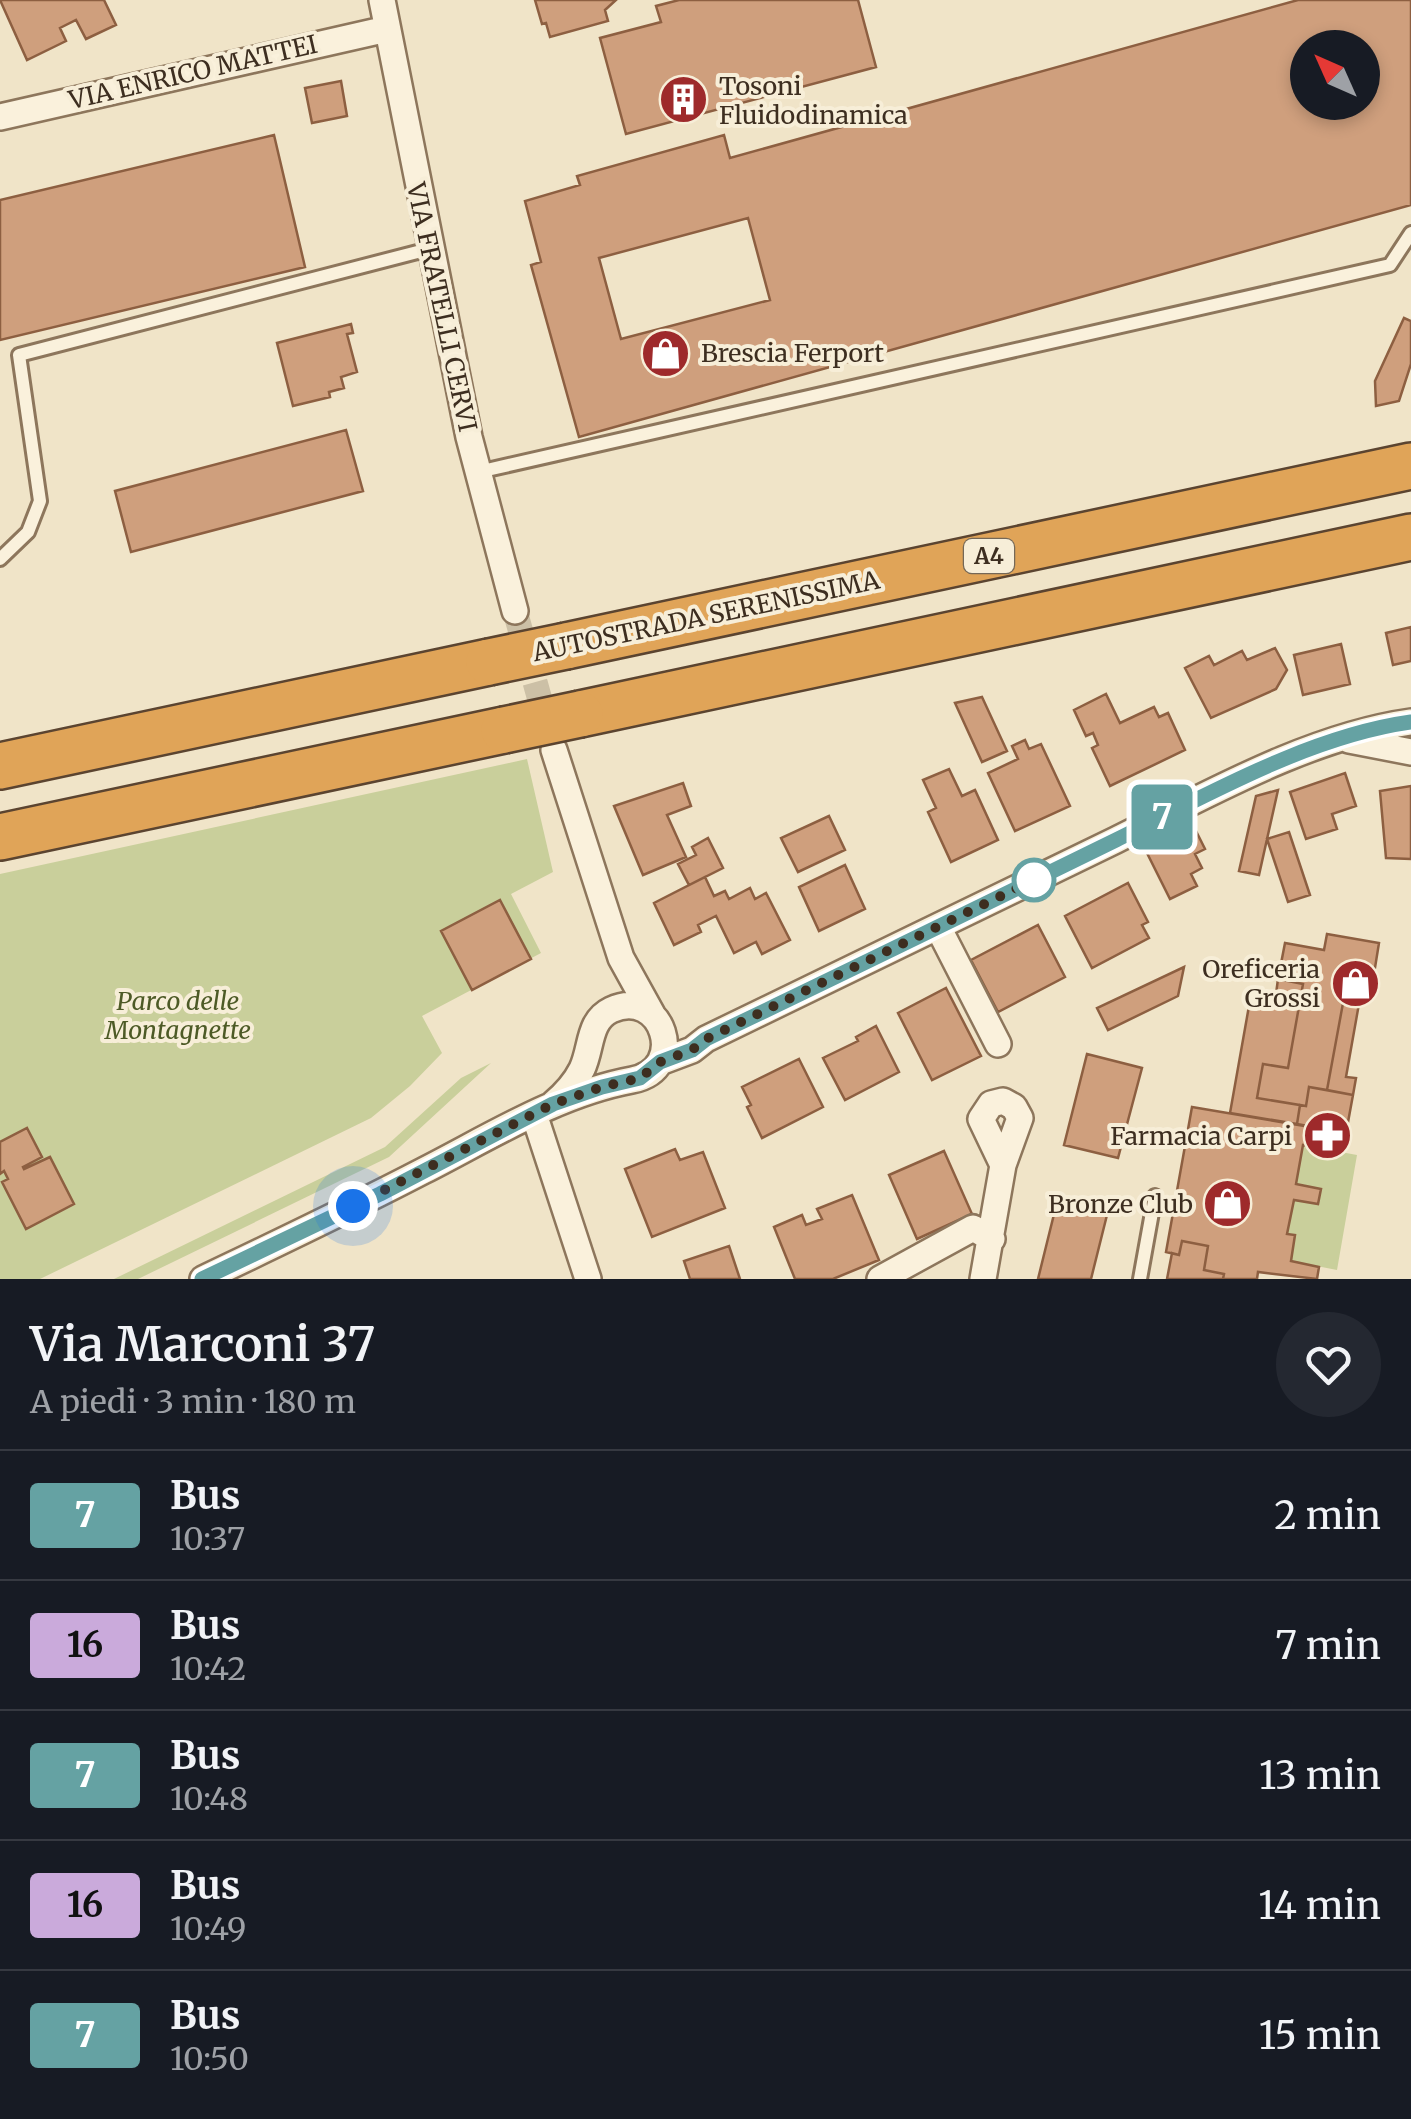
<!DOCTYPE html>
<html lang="it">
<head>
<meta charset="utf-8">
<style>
  :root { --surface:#171b24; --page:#242831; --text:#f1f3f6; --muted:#9ea1a6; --line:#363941 }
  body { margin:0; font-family:Merriweather,serif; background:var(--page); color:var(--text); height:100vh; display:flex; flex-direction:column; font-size:38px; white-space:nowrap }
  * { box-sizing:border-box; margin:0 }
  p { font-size:32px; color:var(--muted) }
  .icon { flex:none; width:55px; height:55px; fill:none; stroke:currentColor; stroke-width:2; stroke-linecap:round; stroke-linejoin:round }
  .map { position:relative; height:1279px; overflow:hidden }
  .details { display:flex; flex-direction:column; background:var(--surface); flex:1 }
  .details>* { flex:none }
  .badge { padding:0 20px; border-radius:8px; font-size:35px; line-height:65px }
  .needle { width:65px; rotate:315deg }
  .controls { position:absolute; left:1290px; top:30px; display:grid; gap:20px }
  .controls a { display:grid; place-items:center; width:90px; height:90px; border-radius:50%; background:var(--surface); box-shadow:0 5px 15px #0003; font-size:50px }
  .you { position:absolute; width:50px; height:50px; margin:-25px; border:8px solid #fff; border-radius:50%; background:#1a73e8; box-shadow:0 0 0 15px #1a73e833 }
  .map>.badge { position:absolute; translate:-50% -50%; box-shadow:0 0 0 5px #fff }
  .round { display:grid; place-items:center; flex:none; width:105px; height:105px; border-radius:52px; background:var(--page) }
  .summary { display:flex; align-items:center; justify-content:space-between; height:170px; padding:0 30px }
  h1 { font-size:48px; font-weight:600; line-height:75px }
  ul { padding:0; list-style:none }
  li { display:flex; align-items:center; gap:30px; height:130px; padding:0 30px; border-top:2px solid var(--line) }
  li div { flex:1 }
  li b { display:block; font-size:38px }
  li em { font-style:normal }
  li .badge { min-width:110px; font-weight:700; text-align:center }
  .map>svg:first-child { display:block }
</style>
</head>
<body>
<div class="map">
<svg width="1411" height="1279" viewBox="0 0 1411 1279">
  <rect width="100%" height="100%" fill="#f0e4c8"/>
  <!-- green -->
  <path fill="#c9cf9b" d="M 527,759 L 553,872 L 511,894 L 541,953 L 422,1016 L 442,1053 L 410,1086 L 371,1118 L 40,1279 L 0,1279 L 0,874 Z
    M 491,1063 L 389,1157 L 138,1279 L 114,1279 L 385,1147 L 461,1078 Z
    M 1303,1145 L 1357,1155 L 1337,1270 L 1291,1261 L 1295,1236 L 1287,1234 L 1294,1200 L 1318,1204 L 1321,1189 L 1296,1184 Z"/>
  <!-- building -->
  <path fill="#cf9f7d" stroke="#8d5f41" stroke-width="2.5" fill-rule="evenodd" d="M 0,0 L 104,0 L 116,25 L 86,39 L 76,20 L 60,28 L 66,41 L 27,60 Z
    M 535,0 L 616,0 L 605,10 L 608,21 L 550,37 L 546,23 L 542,24 Z
    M 679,0 L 858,0 L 876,67 L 626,134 L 600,38 L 661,22 L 656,6 Z
    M 1298,0 L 1411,0 L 1411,205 L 579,437 L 531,265 L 541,262 L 525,201 L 580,185 L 577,176 L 724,135 L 730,158 ZM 1308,48 L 1362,48 L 1362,102 L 1308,102 ZM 748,218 L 770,300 L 621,339 L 599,258 Z
    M 341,81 L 347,116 L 312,123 L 305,88 Z
    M 274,135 L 305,267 L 0,340 L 0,200 Z
    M 1404,318 L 1411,321 L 1411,364 L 1399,401 L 1376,406 L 1375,381 Z
    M 351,324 L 353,333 L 347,334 L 357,372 L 341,377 L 344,388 L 329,392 L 330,397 L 293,406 L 277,343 Z
    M 346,430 L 363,491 L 131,552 L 115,491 Z
    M 1411,627 L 1411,661 L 1393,665 L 1386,633 Z
    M 1341,644 L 1350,684 L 1303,695 L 1294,655 Z
    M 1275,648 L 1287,670 L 1276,689 L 1211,718 L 1185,668 L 1209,656 L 1214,665 L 1242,651 L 1247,660 Z
    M 1106,694 L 1120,723 L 1154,707 L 1159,717 L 1168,713 L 1185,750 L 1110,786 L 1092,748 L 1098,745 L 1093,733 L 1086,736 L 1074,710 Z
    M 982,697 L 1007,751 L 982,762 L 955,703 Z
    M 1025,740 L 1029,749 L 1041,744 L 1070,806 L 1015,831 L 988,773 L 1018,759 L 1012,746 Z
    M 949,769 L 962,796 L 975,790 L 998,840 L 951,862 L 928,812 L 936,808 L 923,780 Z
    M 1345,773 L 1356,806 L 1332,814 L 1337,829 L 1306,839 L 1290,792 Z
    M 683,783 L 691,806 L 667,815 L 686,857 L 643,875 L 614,806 Z
    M 1411,786 L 1411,859 L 1386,858 L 1380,791 Z
    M 1278,790 L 1259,875 L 1239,871 L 1256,796 Z
    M 829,816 L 845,850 L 798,872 L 781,838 Z
    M 1191,821 L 1205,849 L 1195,854 L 1202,868 L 1191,874 L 1197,886 L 1170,899 L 1143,845 Z
    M 1289,832 L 1310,895 L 1288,902 L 1267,839 Z
    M 708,838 L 723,868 L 689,885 L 678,864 L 696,855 L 692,847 Z
    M 845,865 L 865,909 L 819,931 L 799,887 Z
    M 705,877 L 714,896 L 725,891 L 729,899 L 750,888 L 755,899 L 766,893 L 790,940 L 762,954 L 756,942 L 734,953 L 716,916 L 698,925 L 701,932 L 674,945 L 654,903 Z
    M 1128,883 L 1148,922 L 1142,925 L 1149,938 L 1092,968 L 1065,916 Z
    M 500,900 L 531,959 L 472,990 L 441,931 Z
    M 1038,925 L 1065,977 L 998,1012 L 971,960 Z
    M 1327,934 L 1379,943 L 1373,980 L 1348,976 L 1327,1090 L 1309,1087 L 1306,1106 L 1257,1098 L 1263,1064 L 1288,1068 L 1303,984 L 1278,979 L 1285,943 L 1324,950 Z
    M 1184,967 L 1178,996 L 1108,1030 L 1097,1008 Z
    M 1348,976 L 1373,980 L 1370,999 L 1360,998 L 1346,1077 L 1356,1078 L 1353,1095 L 1327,1090 Z
    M 1278,979 L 1303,984 L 1288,1068 L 1263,1064 L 1257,1098 L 1300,1105 L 1297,1124 L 1230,1113 L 1252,989 L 1276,994 Z
    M 946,988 L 981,1056 L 932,1080 L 898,1013 Z
    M 876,1026 L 899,1072 L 845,1100 L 823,1058 L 858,1041 L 856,1037 Z
    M 1087,1054 L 1142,1068 L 1118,1158 L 1064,1145 Z
    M 799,1059 L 823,1107 L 762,1138 L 747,1107 L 751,1105 L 742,1087 Z
    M 1309,1087 L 1353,1095 L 1346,1133 L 1297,1124 L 1300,1105 L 1306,1106 Z
    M 1192,1107 L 1346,1133 L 1342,1152 L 1303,1145 L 1296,1184 L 1321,1189 L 1318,1204 L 1294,1200 L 1287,1234 L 1295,1235 L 1291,1261 L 1319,1267 L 1317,1279 L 1258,1272 L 1257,1279 L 1223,1279 L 1224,1274 L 1204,1270 L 1208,1246 L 1182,1241 L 1179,1255 L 1166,1252 Z
    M 27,1128 L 42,1157 L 23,1167 L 24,1169 L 50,1157 L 74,1204 L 26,1229 L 2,1182 L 8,1179 L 4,1171 L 0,1174 L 0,1142 Z
    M 675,1149 L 680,1160 L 703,1152 L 725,1208 L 652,1237 L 625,1169 Z
    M 944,1151 L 972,1214 L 917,1239 L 889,1175 Z
    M 852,1195 L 879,1260 L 833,1279 L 795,1279 L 774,1227 L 802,1215 L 806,1225 L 822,1219 L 817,1209 Z
    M 1058,1198 L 1108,1211 L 1091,1279 L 1038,1279 Z
    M 1182,1241 L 1208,1246 L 1204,1270 L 1224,1274 L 1223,1279 L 1167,1279 L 1172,1253 L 1179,1255 Z
    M 729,1246 L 740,1279 L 690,1279 L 684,1261 Z"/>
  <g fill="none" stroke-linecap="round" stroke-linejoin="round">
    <!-- street-tunnel -->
    <path stroke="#ccc0a6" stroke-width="25" stroke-dasharray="25 12" stroke-linecap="butt" d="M 515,611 L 549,732"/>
    <defs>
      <path id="lane" d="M 478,472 L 1390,265 L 1411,233
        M 0,559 L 28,532 L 40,501 L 19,355 L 429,249
        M 1140,1279 L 1155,1196"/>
      <path id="street" d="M 382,0 L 469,437 L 515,611
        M 0,117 L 387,29
        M 1349,740 L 1411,752
        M 554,750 L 621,958 L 652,1014
        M 938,927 L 998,1044
        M 660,1062 L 692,1050 L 706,1039 C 843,973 979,906 1116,840 C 1207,795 1310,736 1411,722
        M 1003,1101 L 1014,1107 L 1020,1118 L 1003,1165 L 981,1119 L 991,1104 Z
        M 534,1114 L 588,1279
        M 203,1279 C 276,1244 350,1209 423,1171 C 490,1137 557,1094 632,1080 C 690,1069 662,986 611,1010 C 588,1021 592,1048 582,1069 C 575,1083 565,1094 553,1104
        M 880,1279 L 973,1228 L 992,1239
        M 983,1279 L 1003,1165"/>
      <path id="highway" d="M 566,646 L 1411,466
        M 580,714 L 1411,537
        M 0,766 L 489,662
        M 0,837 L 504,730"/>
    </defs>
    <!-- lane casing -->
    <use href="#lane" stroke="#8d765c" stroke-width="18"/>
    <!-- street casing -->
    <use href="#street" stroke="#8d765c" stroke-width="30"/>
    <!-- highway casing -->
    <use href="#highway" stroke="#5b4430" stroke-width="50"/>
    <!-- lane -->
    <use href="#lane" stroke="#faf1dc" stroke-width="12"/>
    <!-- street -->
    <use href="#street" stroke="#faf1dc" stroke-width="25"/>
    <!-- highway -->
    <use href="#highway" stroke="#e0a458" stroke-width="45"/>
    <defs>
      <path id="highway-bridge" d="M 489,662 L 566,646
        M 504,730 L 580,714"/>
    </defs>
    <!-- highway-bridge casing -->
    <use href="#highway-bridge" stroke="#5b4430" stroke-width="50" stroke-linecap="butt"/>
    <!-- highway-bridge -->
    <use href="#highway-bridge" stroke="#e0a458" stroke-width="45"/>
  </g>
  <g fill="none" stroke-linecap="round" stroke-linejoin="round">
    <defs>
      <path id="line" d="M 202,1279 L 380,1194 L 553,1104 L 602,1087 L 640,1078 L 660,1062 L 692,1050 L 706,1039 C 843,974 979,907 1116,840 C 1207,795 1310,736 1411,722"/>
    </defs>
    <!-- line casing -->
    <use href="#line" stroke="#fff" stroke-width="22"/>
    <!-- line -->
    <use href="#line" stroke="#65a2a3" stroke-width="15"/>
    <!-- walk -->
    <path stroke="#3d2e20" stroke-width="10" stroke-dasharray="0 18" d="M 353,1206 L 553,1104 L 602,1087 L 640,1078 L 660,1062 L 692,1050 L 706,1039 L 1034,880"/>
  </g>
  <!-- icons -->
  <defs>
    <symbol id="building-disc" viewBox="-11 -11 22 22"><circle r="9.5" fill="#9e2a2b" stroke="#f7eed8"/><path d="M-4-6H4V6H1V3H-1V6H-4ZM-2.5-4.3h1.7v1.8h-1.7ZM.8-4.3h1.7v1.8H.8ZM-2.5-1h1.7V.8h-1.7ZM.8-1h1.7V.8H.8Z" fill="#fff"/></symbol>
    <symbol id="shop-disc" viewBox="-11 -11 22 22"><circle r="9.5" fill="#9e2a2b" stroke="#f7eed8"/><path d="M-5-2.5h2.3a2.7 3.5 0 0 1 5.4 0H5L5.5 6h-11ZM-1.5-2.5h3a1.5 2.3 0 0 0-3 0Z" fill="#fff"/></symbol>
    <symbol id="pharmacy-disc" viewBox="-11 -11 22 22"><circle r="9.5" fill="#9e2a2b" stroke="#f7eed8"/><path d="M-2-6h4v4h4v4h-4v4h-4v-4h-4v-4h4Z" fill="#fff"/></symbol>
  </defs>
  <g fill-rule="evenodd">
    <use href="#building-disc" x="656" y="72" width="55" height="55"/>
    <use href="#shop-disc" x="638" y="326" width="55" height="55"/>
    <use href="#shop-disc" x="1328" y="956" width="55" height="55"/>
    <use href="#pharmacy-disc" x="1300" y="1108" width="55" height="55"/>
    <use href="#shop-disc" x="1200" y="1176" width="55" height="55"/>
  </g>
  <!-- markers -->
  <circle fill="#fff" stroke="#65a2a3" stroke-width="5" cx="1034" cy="880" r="20"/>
  <g text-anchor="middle" stroke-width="8" stroke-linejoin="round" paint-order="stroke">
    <!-- shield labels -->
    <rect fill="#f7eed8" stroke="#756857" stroke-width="2.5" x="964" y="539" width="50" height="34" rx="8"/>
    <g font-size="22" font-weight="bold" fill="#3d2e20">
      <text x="989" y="564">A4</text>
    </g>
    <!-- street labels -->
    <g font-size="25" fill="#3d2e20" stroke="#f7eed8">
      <text transform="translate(193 72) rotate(-13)" y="9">VIA ENRICO MATTEI</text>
      <text transform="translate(442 307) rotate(78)" y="9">VIA FRATELLI CERVI</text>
      <text transform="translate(706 616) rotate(-12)" y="9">AUTOSTRADA SERENISSIMA</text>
    </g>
    <!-- poi labels -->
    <g font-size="25" fill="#3d2e20" stroke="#f7eed8" text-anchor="end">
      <text x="719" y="95" text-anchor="start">Tosoni<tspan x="719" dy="29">Fluidodinamica</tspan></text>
      <text x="701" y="362" text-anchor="start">Brescia Ferport</text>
      <text x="1320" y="978">Oreficeria<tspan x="1320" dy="29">Grossi</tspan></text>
      <text x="1292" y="1145">Farmacia Carpi</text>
      <text x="1193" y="1213">Bronze Club</text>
    </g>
    <!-- park labels -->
    <g font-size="25" font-style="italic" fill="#4d5a26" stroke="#f7eed8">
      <text x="178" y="1010">Parco delle<tspan x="178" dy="29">Montagnette</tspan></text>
    </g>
  </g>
</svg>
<div class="controls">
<a><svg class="needle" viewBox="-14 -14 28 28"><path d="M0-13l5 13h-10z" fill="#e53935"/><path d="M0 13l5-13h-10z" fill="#9ea1a6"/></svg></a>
</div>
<div class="you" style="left:353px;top:1206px"></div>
<b class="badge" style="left:1162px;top:817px;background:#65a2a3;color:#fff">7</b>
</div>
<section class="details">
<div class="summary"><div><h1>Via Marconi 37</h1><p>A piedi · 3 min · 180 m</p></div><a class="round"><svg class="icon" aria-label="heart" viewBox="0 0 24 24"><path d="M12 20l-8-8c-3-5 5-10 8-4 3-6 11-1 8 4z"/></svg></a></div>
<ul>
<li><span class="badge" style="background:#65a2a3;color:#fff">7</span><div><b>Bus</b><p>10:37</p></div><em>2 min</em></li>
<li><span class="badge" style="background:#caaadb;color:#111">16</span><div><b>Bus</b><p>10:42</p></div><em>7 min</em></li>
<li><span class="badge" style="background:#65a2a3;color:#fff">7</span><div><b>Bus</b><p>10:48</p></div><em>13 min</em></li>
<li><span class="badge" style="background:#caaadb;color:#111">16</span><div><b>Bus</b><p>10:49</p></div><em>14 min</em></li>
<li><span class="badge" style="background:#65a2a3;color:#fff">7</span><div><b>Bus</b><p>10:50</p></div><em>15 min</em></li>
</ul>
</section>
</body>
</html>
